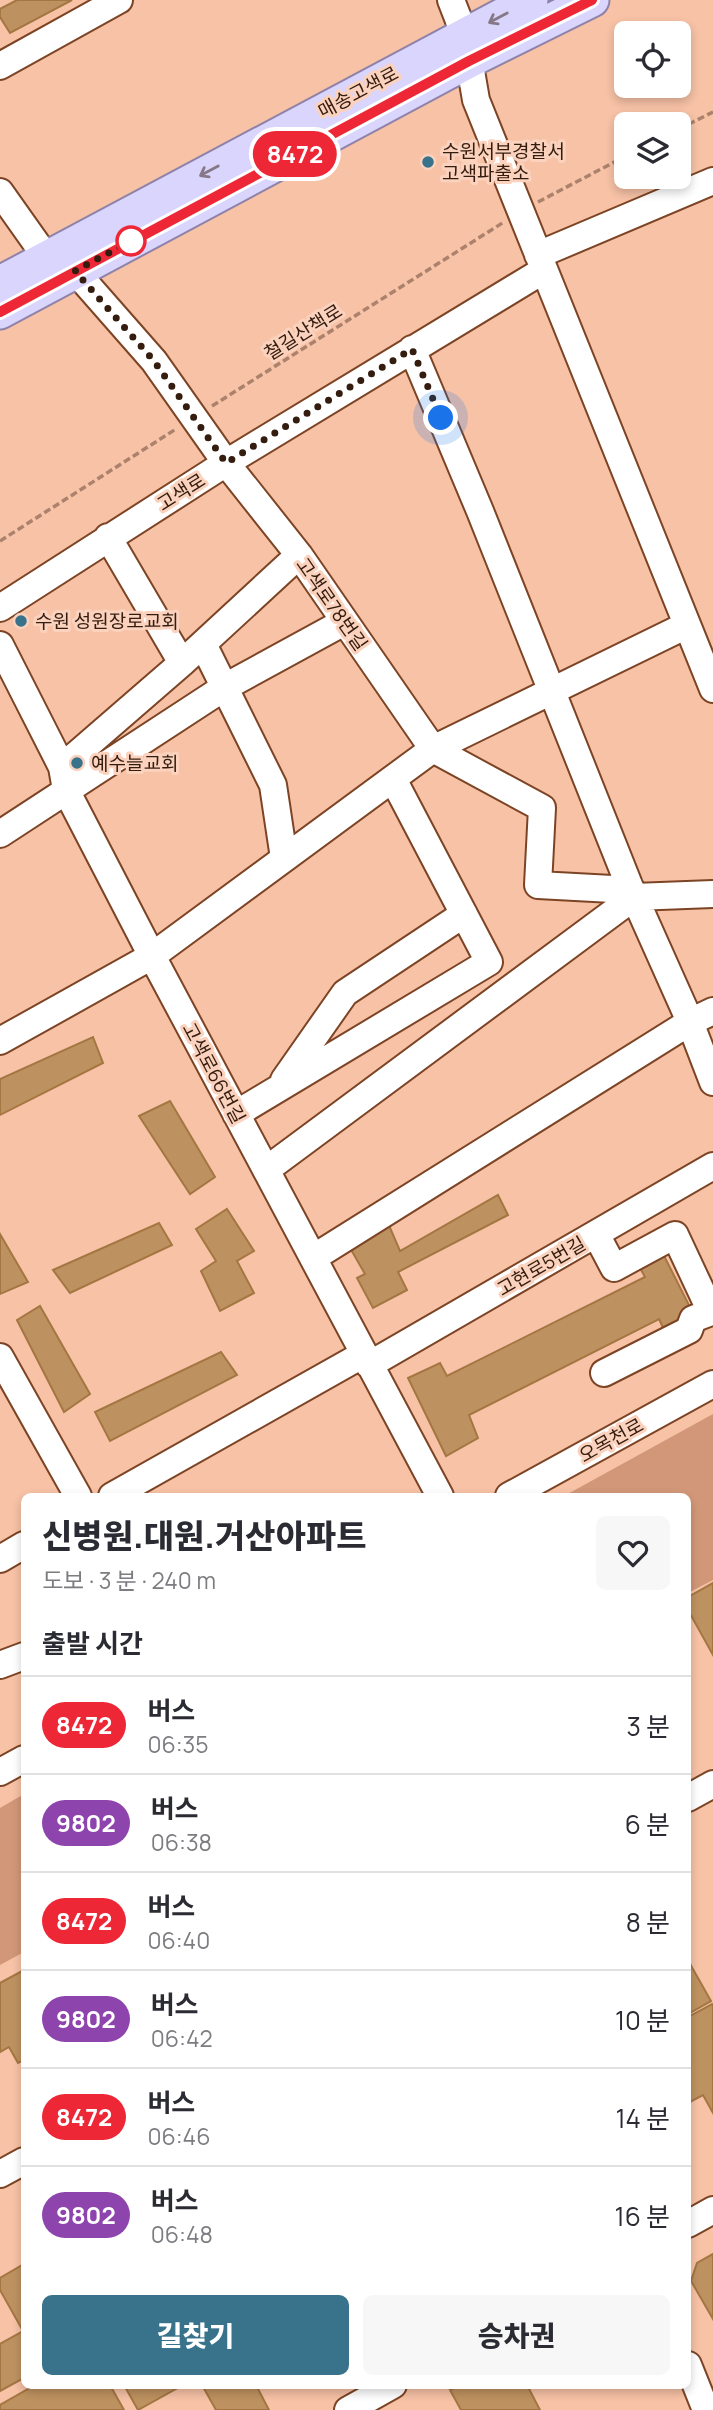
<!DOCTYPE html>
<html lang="ko">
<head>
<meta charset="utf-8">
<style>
  :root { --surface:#fff; --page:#f7f7f7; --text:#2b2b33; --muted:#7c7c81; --line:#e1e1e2; --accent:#38728b }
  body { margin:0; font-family:Manrope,"Noto Sans KR",sans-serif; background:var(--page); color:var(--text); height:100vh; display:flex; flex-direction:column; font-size:26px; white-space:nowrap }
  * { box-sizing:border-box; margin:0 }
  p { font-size:23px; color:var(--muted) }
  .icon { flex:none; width:38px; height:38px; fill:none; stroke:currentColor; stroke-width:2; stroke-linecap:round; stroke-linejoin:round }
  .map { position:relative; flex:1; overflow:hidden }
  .sheet { position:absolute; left:21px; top:1493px; width:670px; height:896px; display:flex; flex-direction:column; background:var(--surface); border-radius:10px; box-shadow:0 4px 10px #0003 }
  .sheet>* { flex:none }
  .badge { padding:0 14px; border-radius:23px; font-size:24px; line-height:46px }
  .controls { position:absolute; left:614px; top:21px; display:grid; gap:14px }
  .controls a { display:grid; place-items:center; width:77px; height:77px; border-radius:10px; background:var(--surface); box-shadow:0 4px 10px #0003; font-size:35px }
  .you { position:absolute; width:35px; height:35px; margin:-18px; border:5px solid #fff; border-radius:50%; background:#1a73e8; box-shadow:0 0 0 10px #1a73e833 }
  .map>.badge { position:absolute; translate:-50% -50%; box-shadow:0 0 0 4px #fff }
  h2 { padding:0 21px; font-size:26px; line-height:63px }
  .round { display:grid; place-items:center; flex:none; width:74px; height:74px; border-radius:10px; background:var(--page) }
  .headline { display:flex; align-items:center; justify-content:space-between; height:119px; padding:0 21px }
  h1 { font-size:33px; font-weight:800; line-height:52px }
  .button { display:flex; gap:14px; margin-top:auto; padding:14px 21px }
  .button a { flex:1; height:80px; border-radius:10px; background:var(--accent); color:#fff; font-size:28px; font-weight:800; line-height:80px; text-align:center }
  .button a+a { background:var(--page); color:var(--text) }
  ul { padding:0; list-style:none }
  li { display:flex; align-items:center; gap:21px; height:98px; padding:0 21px; border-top:2px solid var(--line) }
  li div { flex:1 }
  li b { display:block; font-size:26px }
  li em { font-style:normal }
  li .badge { min-width:77px; font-weight:700; text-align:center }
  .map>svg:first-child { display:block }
</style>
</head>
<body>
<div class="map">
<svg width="713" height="2410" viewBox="0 0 713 2410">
  <rect width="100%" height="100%" fill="#f7c2a6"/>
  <!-- green -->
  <path fill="#d29778" d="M 713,1414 L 713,1580 L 688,1593 L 688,1496 L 564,1496 Z
    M 24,1794 L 24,1952 L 0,1965 L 0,1808 Z"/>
  <!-- building -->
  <path fill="#be9260" stroke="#a47642" stroke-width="2" d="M 17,0 L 72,0 L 10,33 L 0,17 L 0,9 Z
    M 93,1037 L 103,1063 L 0,1115 L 0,1079 Z
    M 170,1101 L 215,1177 L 190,1194 L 139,1116 Z
    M 498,1195 L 508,1215 L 398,1272 L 407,1290 L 373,1308 L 357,1278 L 365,1274 L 349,1246 L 388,1223 L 400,1251 Z
    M 227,1209 L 254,1251 L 237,1261 L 254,1293 L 220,1311 L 201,1271 L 216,1261 L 196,1229 Z
    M 159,1223 L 172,1245 L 70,1293 L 53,1270 Z
    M 0,1234 L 28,1282 L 0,1294 Z
    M 659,1246 L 694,1315 L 665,1332 L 659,1319 L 469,1415 L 478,1438 L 446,1456 L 408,1378 L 440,1363 L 447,1376 L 645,1277 L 635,1259 Z
    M 40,1306 L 90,1394 L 64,1412 L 17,1320 Z
    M 221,1352 L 237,1375 L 110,1441 L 95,1412 Z
    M 713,1583 L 713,1655 L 688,1610 L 688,1597 Z
    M 689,1962 L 711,2001 L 688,2014 L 688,1963 Z
    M 24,1970 L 24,2060 L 18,2063 L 9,2047 L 0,2052 L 0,1983 Z
    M 712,2004 L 713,2006 L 713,2113 L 703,2095 L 688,2103 L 688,2017 Z
    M 713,2254 L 713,2319 L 691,2281 L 697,2263 Z
    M 24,2264 L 24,2378 L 0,2391 L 0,2344 L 23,2331 L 0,2290 L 0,2278 Z
    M 35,2385 L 110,2385 L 124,2410 L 0,2410 L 0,2405 Z
    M 124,2385 L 183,2385 L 138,2410 Z
    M 202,2385 L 256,2385 L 269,2410 L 216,2410 Z
    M 460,2385 L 527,2385 L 540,2410 L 461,2410 L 450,2390 Z"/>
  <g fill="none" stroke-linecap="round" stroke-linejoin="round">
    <defs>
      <path id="minor" d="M 451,0 L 465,36 L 476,100 L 713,689
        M 0,66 L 119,0
        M 0,192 L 46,257 L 75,271 L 154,361 L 226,463 L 299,555 L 433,749 L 542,808 L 538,885 L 631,890
        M 538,255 L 713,181
        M 412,349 L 480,511 L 629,885 L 688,1017 L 713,1082
        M 108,537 L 182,663
        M 0,608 L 226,463 L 544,270
        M 203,644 L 273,785 L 284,858
        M 0,645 L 62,767 L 66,790 L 152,956 L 440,1496
        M 62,767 L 182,663 L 299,555
        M 0,834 L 225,687 L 344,622
        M 0,1041 L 152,956 L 433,749 L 687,625
        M 284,1080 L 345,993 L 464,914
        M 236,1114 L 489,962 L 393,779
        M 266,1170 L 634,897 L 713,894
        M 596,1234 L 614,1268 L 675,1235 L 711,1312 L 693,1319 L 689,1330 L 604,1373
        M 313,1258 L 690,1022 L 713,1011
        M 0,1357 L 78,1496
        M 369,1365 L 713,1166
        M 112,1496 L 364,1354
        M 509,1496 L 713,1384
        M 0,1559 L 24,1545
        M 0,1665 L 24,1656
        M 0,1772 L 24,1759
        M 688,1798 L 713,1784
        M 0,2174 L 24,2161
        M 688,2224 L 713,2210
        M 688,2365 L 706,2410
        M 348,2410 L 393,2385"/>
      <path id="major" d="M 0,283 L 531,0
        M 0,312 L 469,61 L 592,0"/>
    </defs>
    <!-- minor casing -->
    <use href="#minor" stroke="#7c4424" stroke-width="30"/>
    <!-- major casing -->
    <use href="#major" stroke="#8f82a9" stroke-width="37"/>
    <!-- path -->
    <path stroke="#ac826c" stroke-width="3.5" stroke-dasharray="7 3.5" stroke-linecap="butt" d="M 679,129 L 713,112
      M 538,202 L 626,156
      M 212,406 L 504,222
      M 0,541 L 176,429"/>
    <!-- minor -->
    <use href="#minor" stroke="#fff" stroke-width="26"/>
    <!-- major -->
    <use href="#major" stroke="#d9d5fd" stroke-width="33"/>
  </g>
  <!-- one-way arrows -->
  <defs><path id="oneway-shaft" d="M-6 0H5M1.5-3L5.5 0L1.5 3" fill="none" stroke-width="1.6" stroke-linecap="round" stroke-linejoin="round" transform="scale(1.75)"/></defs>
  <g stroke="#867886">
    <use href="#oneway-shaft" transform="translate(498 18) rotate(152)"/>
    <use href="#oneway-shaft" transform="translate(209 171) rotate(152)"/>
  </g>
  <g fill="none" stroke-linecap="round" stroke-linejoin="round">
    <defs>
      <path id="line" d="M 0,312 L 469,61 L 592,0"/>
    </defs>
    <!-- line casing -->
    <use href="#line" stroke="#fff" stroke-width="16"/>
    <!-- line -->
    <use href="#line" stroke="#ee2737" stroke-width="10"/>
    <!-- walk -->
    <path stroke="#341c0f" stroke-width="7" stroke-dasharray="0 12.6" d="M 131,241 L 75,271 L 154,361 L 226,463 L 412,349 L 441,418"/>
  </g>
  <!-- markers -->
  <g fill="#38728b" stroke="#fbd2bd" stroke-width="2.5">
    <circle cx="428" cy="162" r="7"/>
    <circle cx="21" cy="621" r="7"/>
    <circle cx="77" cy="763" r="7"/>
  </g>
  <circle fill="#fff" stroke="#ee2737" stroke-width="3.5" cx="131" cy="241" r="14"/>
  <g text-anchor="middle" stroke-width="6" stroke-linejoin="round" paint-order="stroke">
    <!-- street labels -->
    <g font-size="19" fill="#341c0f" stroke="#fbd2bd">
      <text transform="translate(358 92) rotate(-28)" y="7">매송고색로</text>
      <text transform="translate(303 332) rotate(-32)" y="7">철길산책로</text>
      <text transform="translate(181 492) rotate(-32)" y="7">고색로</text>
      <text transform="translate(332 604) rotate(55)" y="7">고색로78번길</text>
      <text transform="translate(214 1073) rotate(62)" y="7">고색로66번길</text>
      <text transform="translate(541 1266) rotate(-30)" y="7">고현로5번길</text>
      <text transform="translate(611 1440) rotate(-29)" y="7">오목천로</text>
    </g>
    <!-- poi labels -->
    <g font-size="19" fill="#341c0f" stroke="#fbd2bd" text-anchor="start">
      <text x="442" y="158">수원서부경찰서<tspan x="442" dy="22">고색파출소</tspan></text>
      <text x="35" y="628">수원 성원장로교회</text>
      <text x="91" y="770">예수늘교회</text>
    </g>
  </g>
</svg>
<div class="controls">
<a><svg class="icon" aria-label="locate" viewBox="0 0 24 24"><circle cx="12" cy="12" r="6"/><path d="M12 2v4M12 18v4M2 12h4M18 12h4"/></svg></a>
<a><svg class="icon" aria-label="layers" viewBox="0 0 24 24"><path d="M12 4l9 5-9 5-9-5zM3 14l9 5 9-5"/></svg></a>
</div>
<div class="you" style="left:441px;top:418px"></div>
<b class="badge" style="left:295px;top:154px;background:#ee2737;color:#fff">8472</b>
<section class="sheet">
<div class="headline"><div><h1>신병원.대원.거산아파트</h1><p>도보 · 3 분 · 240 m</p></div><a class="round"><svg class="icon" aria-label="heart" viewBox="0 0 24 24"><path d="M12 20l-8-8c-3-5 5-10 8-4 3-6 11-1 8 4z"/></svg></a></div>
<h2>출발 시간</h2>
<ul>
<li><span class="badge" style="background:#ee2737;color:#fff">8472</span><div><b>버스</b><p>06:35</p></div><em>3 분</em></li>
<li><span class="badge" style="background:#8e44ad;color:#fff">9802</span><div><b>버스</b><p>06:38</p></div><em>6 분</em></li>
<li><span class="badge" style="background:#ee2737;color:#fff">8472</span><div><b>버스</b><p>06:40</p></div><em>8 분</em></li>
<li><span class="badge" style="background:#8e44ad;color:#fff">9802</span><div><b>버스</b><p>06:42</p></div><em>10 분</em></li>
<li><span class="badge" style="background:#ee2737;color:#fff">8472</span><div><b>버스</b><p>06:46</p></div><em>14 분</em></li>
<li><span class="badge" style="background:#8e44ad;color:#fff">9802</span><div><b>버스</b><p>06:48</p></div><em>16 분</em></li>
</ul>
<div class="button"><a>길찾기</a><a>승차권</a></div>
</section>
</div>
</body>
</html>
